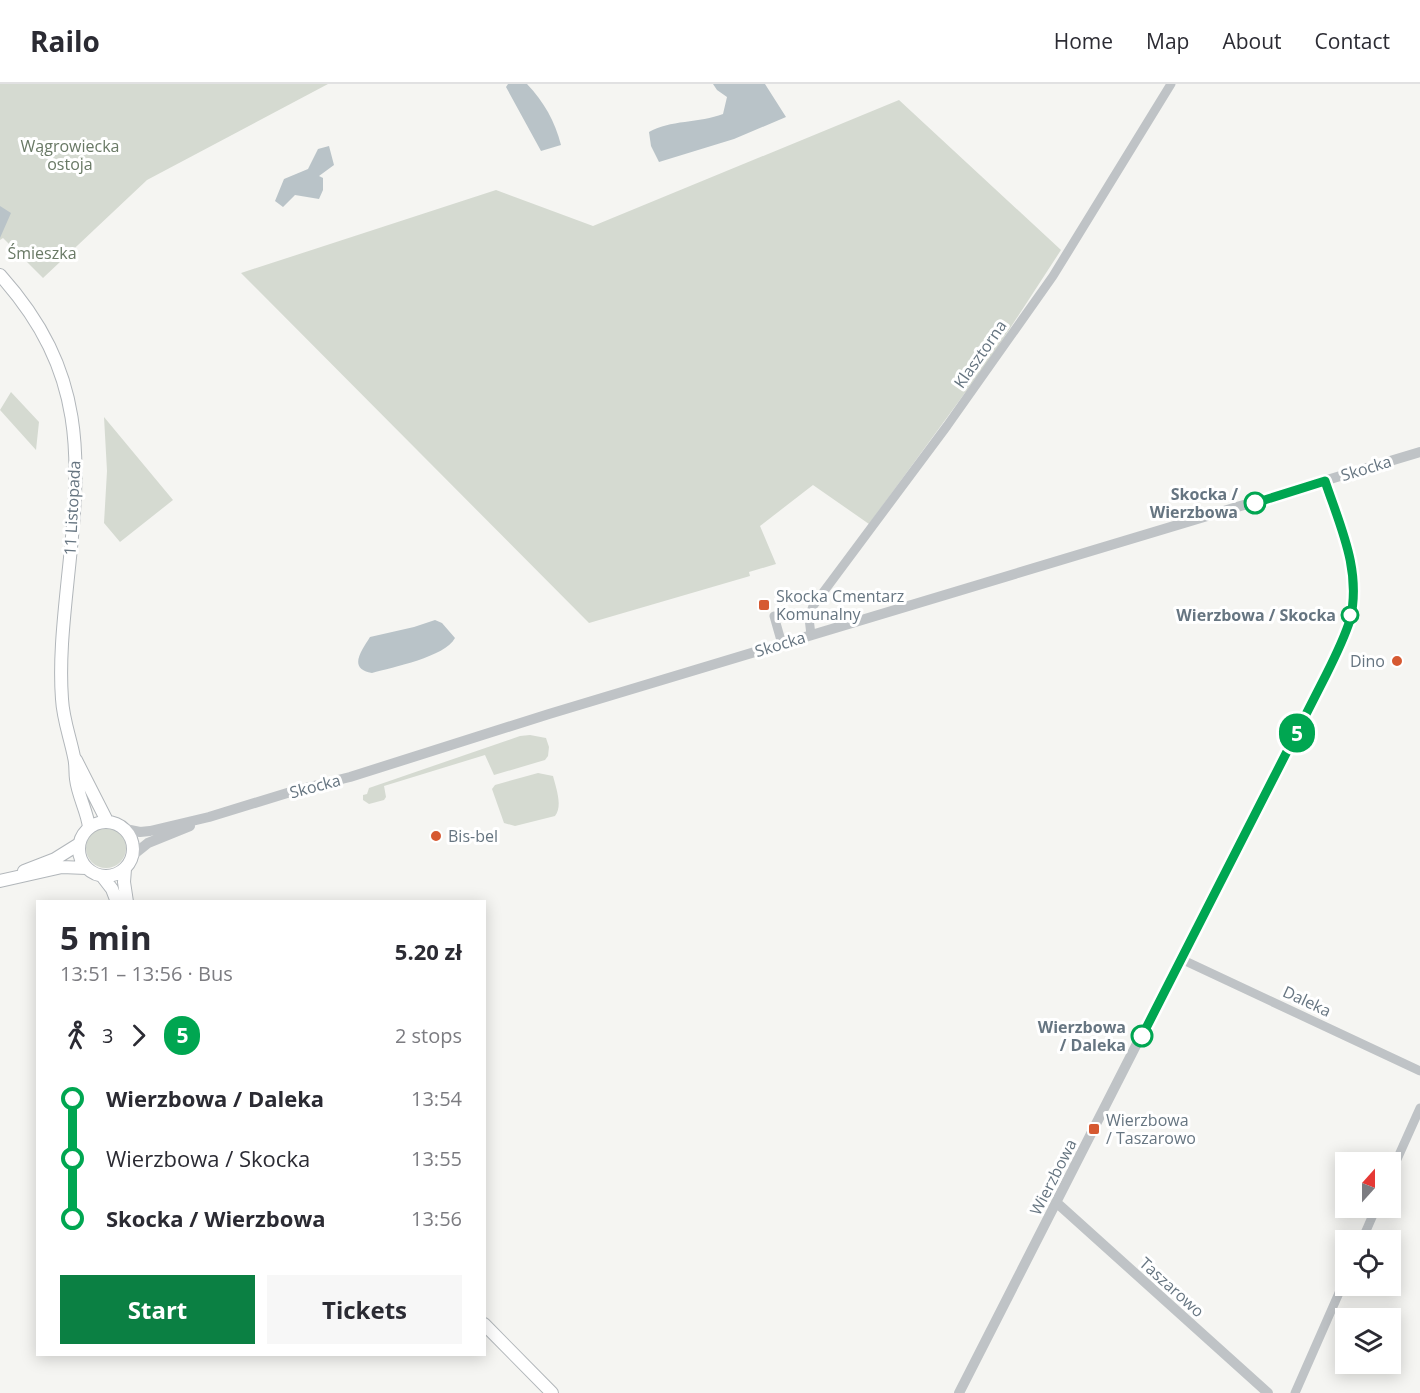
<!DOCTYPE html>
<html lang="en">
<head>
<meta charset="utf-8">
<style>
  :root { --surface:#fff; --page:#f7f7f7; --text:#2b2b33; --muted:#7c7c81; --line:#e1e1e2; --accent:#0b8043 }
  body { margin:0; font-family:"Open Sans",sans-serif; background:var(--page); color:var(--text); height:100vh; display:flex; flex-direction:column; font-size:22px; white-space:nowrap }
  * { box-sizing:border-box; margin:0 }
  p { font-size:20px; color:var(--muted) }
  .icon { flex:none; width:33px; height:33px; fill:none; stroke:currentColor; stroke-width:2; stroke-linecap:round; stroke-linejoin:round }
  .map { position:relative; flex:1; overflow:hidden }
  .details { position:absolute; left:36px; top:816px; width:450px; height:456px; display:flex; flex-direction:column; background:var(--surface); border-radius:0px; box-shadow:0 3px 15px #0003 }
  .details>* { flex:none }
  .badge { padding:0 12px; border-radius:20px; font-size:21px; line-height:39px }
  .needle { width:39px; rotate:21deg }
  .controls { position:absolute; left:1335px; top:1068px; display:grid; gap:12px }
  .controls a { display:grid; place-items:center; width:66px; height:66px; border-radius:0px; background:var(--surface); box-shadow:0 3px 15px #0003; font-size:30px }
  .map>.badge { position:absolute; translate:-50% -50%; box-shadow:0 0 0 3px #fff }
  .legs { display:flex; align-items:center; gap:9px; height:66px; padding:0 24px; font-size:20px }
  .legs p { margin-inline-start:auto }
  .head { display:flex; align-items:center; justify-content:space-between; height:102px; padding:0 24px }
  h1 { font-size:33px; font-weight:700; line-height:45px }
  .primary-button { display:flex; gap:12px; margin-top:auto; padding:12px 24px }
  .primary-button a { flex:1; height:69px; border-radius:0px; background:var(--accent); color:#fff; font-size:24px; font-weight:700; line-height:69px; text-align:center }
  .primary-button a+a { background:var(--page); color:var(--text) }
  ul { padding:0 24px; list-style:none }
  li { display:flex; align-items:center; gap:21px; height:60px; font-size:22px }
  li i { display:grid; place-items:center; width:9px; height:100%; margin:0 8px; background:currentColor }
  li i::after { content:''; width:15px; height:15px; margin:-8px; border:4px solid; border-radius:50%; background:var(--surface) }
  li p { margin-inline-start:auto }
  li:first-child i { background:linear-gradient(#0000 50%,currentColor 0) }
  li:last-child i { background:linear-gradient(currentColor 50%,#0000 0) }
  header { display:flex; align-items:center; gap:36px; box-sizing:border-box; height:84px; padding:0 30px; background:var(--surface); border-bottom:2px solid var(--line) }
  header strong { font-size:28px }
  nav { display:flex; gap:33px; margin-inline-start:auto; font-size:21px }
  .map>svg:first-child { display:block }
</style>
</head>
<body>
<header>
<strong>Railo</strong>
<nav><a>Home</a><a>Map</a><a>About</a><a>Contact</a></nav>
</header>
<div class="map">
<svg width="1420" height="1309" viewBox="0 0 1420 1309">
  <rect width="100%" height="100%" fill="#f5f5f2"/>
  <!-- green -->
  <path fill="#d5dad1" d="M 0,0 L 328,0 L 147,96 L 43,194 L 3,154 L 0,156 Z
    M 899,16 L 1061,166 L 992,272 L 869,440 L 813,401 L 760,442 L 776,480 L 749,488 L 750,492 L 589,539 L 241,189 L 496,106 L 593,142 Z
    M 11,308 L 39,338 L 36,366 L 0,326 Z
    M 104,333 L 173,416 L 120,458 L 104,439 L 107,387 Z
    M 530,651 L 546,654 L 549,663 L 548,672 L 545,676 L 494,691 L 485,671 L 384,702 L 386,713 L 384,716 L 369,720 L 363,716 L 363,711 L 367,710 L 369,704 L 520,652 Z
    M 538,689 L 553,692 C 556,704 563,722 555,732 L 515,742 L 504,739 L 492,705 L 495,701 Z
    M86 764a20 20 0 1 1 40 0a20 20 0 1 1-40 0Z"/>
  <!-- water -->
  <path fill="#b9c3c8" d="M 508,0 L 527,0 C 544,18 555,37 561,61 L 541,67 L 506,3 Z
    M 713,0 L 765,0 L 786,33 L 734,55 L 659,78 L 651,62 L 649,48 C 669,36 700,39 723,30 L 727,13 L 717,6 Z
    M 329,62 L 334,81 L 319,92 L 323,94 L 323,106 L 319,115 L 295,111 L 283,123 L 275,117 L 284,95 L 308,85 L 318,65 Z
    M 0,122 L 11,129 L 0,154 Z
    M 435,536 L 442,539 L 455,554 C 445,573 393,583 372,589 C 347,585 362,566 370,553 L 414,543 Z"/>
  <g fill="none" stroke-linecap="round" stroke-linejoin="round">
    <defs>
      <path id="secondary" d="M 0,191 C 87,288 81,372 68,493 C 64,533 59,575 62,615 C 63,635 70,653 74,673 C 76,680 75,688 76,695 C 78,712 87,727 89,743
        M 76,676 L 107,737
        M79 765a27 27 0 1 1 54 0a27 27 0 1 1-54 0Z
        M 125,785 L 124,798 L 127,818
        M 24,787 L 55,775 L 79,760
        M 102,792 L 112,805 L 117,818
        M 0,797 L 62,783 L 86,784
        M 484,1240 L 552,1309"/>
    </defs>
    <!-- secondary casing -->
    <use href="#secondary" stroke="#b1b6ba" stroke-width="14"/>
    <!-- minor -->
    <path stroke="#bfc3c6" stroke-width="9" d="M 774,532 L 782,560
      M 811,551 L 809,534 L 813,522 L 947,342 L 1053,192 L 1171,0
      M 1181,875 L 1420,987
      M 1390,1091 L 1420,1024
      M 1362,1156 L 1376,1124
      M 1295,1309 L 1346,1193"/>
    <!-- tertiary -->
    <path stroke="#bfc3c6" stroke-width="10" d="M 125,745 L 140,748 L 150,747 L 209,733 L 297,706 L 350,693 L 549,630 L 1420,368
      M 133,771 L 148,759 L 190,742
      M 1057,1119 L 1268,1309
      M 959,1309 L 1340,561 C 1345,548 1350,535 1353,521 C 1359,478 1338,436 1325,397"/>
    <!-- secondary -->
    <use href="#secondary" stroke="#fff" stroke-width="12"/>
  </g>
  <g fill="none" stroke-linecap="round" stroke-linejoin="round">
    <defs>
      <path id="line-1" d="M 1142,952 L 1326,591 C 1335,573 1344,555 1350,536 C 1362,487 1340,442 1325,397 L 1255,419"/>
    </defs>
    <!-- line-1 casing -->
    <use href="#line-1" stroke="#fff" stroke-width="14"/>
    <!-- line-1 -->
    <use href="#line-1" stroke="#00a651" stroke-width="9"/>
  </g>
  <!-- markers -->
  <g fill="#fff" stroke="#00a651" stroke-width="3">
    <circle cx="1255" cy="419" r="10"/>
    <circle cx="1350" cy="531" r="8"/>
    <circle cx="1142" cy="952" r="10"/>
  </g>
  <g fill="#d65931" stroke="#fff" stroke-width="2">
    <rect x="758" y="515" width="12" height="12" rx="3"/>
    <circle cx="1397" cy="577" r="6"/>
    <circle cx="436" cy="752" r="6"/>
    <rect x="1088" y="1039" width="12" height="12" rx="3"/>
  </g>
  <g text-anchor="middle" stroke-width="6" stroke-linejoin="round" paint-order="stroke">
    <!-- park labels -->
    <g font-size="16" fill="#697965" stroke="#fff">
      <text x="70" y="68">Wągrowiecka<tspan x="70" dy="18">ostoja</tspan></text>
      <text x="42" y="175">Śmieszka</text>
    </g>
    <!-- street labels -->
    <g font-size="16" fill="#667581" stroke="#fff">
      <text transform="translate(980 270) rotate(-55)" y="6">Klasztorna</text>
      <text transform="translate(1366 384) rotate(-17)" y="6">Skocka</text>
      <text transform="translate(72 424) rotate(-87)" y="6">11 Listopada</text>
      <text transform="translate(780 560) rotate(-17)" y="6">Skocka</text>
      <text transform="translate(315 702) rotate(-15)" y="6">Skocka</text>
      <text transform="translate(1307 917) rotate(25)" y="6">Daleka</text>
      <text transform="translate(1053 1093) rotate(-63)" y="6">Wierzbowa</text>
      <text transform="translate(1172 1203) rotate(42)" y="6">Taszarowo</text>
    </g>
    <!-- stop labels -->
    <g font-size="16" font-weight="bold" fill="#667581" stroke="#fff" text-anchor="end">
      <text x="1238" y="416">Skocka /<tspan x="1238" dy="18">Wierzbowa</tspan></text>
      <text x="1336" y="537">Wierzbowa / Skocka</text>
      <text x="1126" y="949">Wierzbowa<tspan x="1126" dy="18">/ Daleka</tspan></text>
    </g>
    <!-- poi labels -->
    <g font-size="16" fill="#667581" stroke="#fff" text-anchor="start">
      <text x="776" y="518">Skocka Cmentarz<tspan x="776" dy="18">Komunalny</tspan></text>
      <text x="1385" y="583" text-anchor="end">Dino</text>
      <text x="448" y="758">Bis-bel</text>
      <text x="1106" y="1042">Wierzbowa<tspan x="1106" dy="18">/ Taszarowo</tspan></text>
    </g>
  </g>
</svg>
<div class="controls">
<a><svg class="needle" viewBox="-14 -14 28 28"><path d="M0-13l5 13h-10z" fill="#e53935"/><path d="M0 13l5-13h-10z" fill="#7c7c81"/></svg></a>
<a><svg class="icon" aria-label="locate" viewBox="0 0 24 24"><circle cx="12" cy="12" r="6"/><path d="M12 2v4M12 18v4M2 12h4M18 12h4"/></svg></a>
<a><svg class="icon" aria-label="layers" viewBox="0 0 24 24"><path d="M12 4l9 5-9 5-9-5zM3 14l9 5 9-5"/></svg></a>
</div>
<b class="badge" style="left:1297px;top:649px;background:#00a651;color:#fff">5</b>
<section class="details">
<div class="head"><div><h1>5 min</h1><p>13:51 – 13:56 · Bus</p></div><b>5.20 zł</b></div>
<div class="legs"><svg class="icon" aria-label="walk" viewBox="0 0 24 24"><circle cx="13" cy="4" r="2"/><path d="M13 8l-2 6 4 7M11 14l-3 7M7 12l3-4h3l4 4"/></svg>3<svg class="icon" aria-label="forward" viewBox="0 0 24 24"><path d="M9 5l7 7-7 7"/></svg><b class="badge" style="background:#00a651;color:#fff">5</b><p>2 stops</p></div>
<ul>
<li><i style="color:#00a651"></i><b>Wierzbowa / Daleka</b><p>13:54</p></li>
<li><i style="color:#00a651"></i><span>Wierzbowa / Skocka</span><p>13:55</p></li>
<li><i style="color:#00a651"></i><b>Skocka / Wierzbowa</b><p>13:56</p></li>
</ul>
<div class="primary-button"><a>Start</a><a>Tickets</a></div>
</section>
</div>
</body>
</html>
